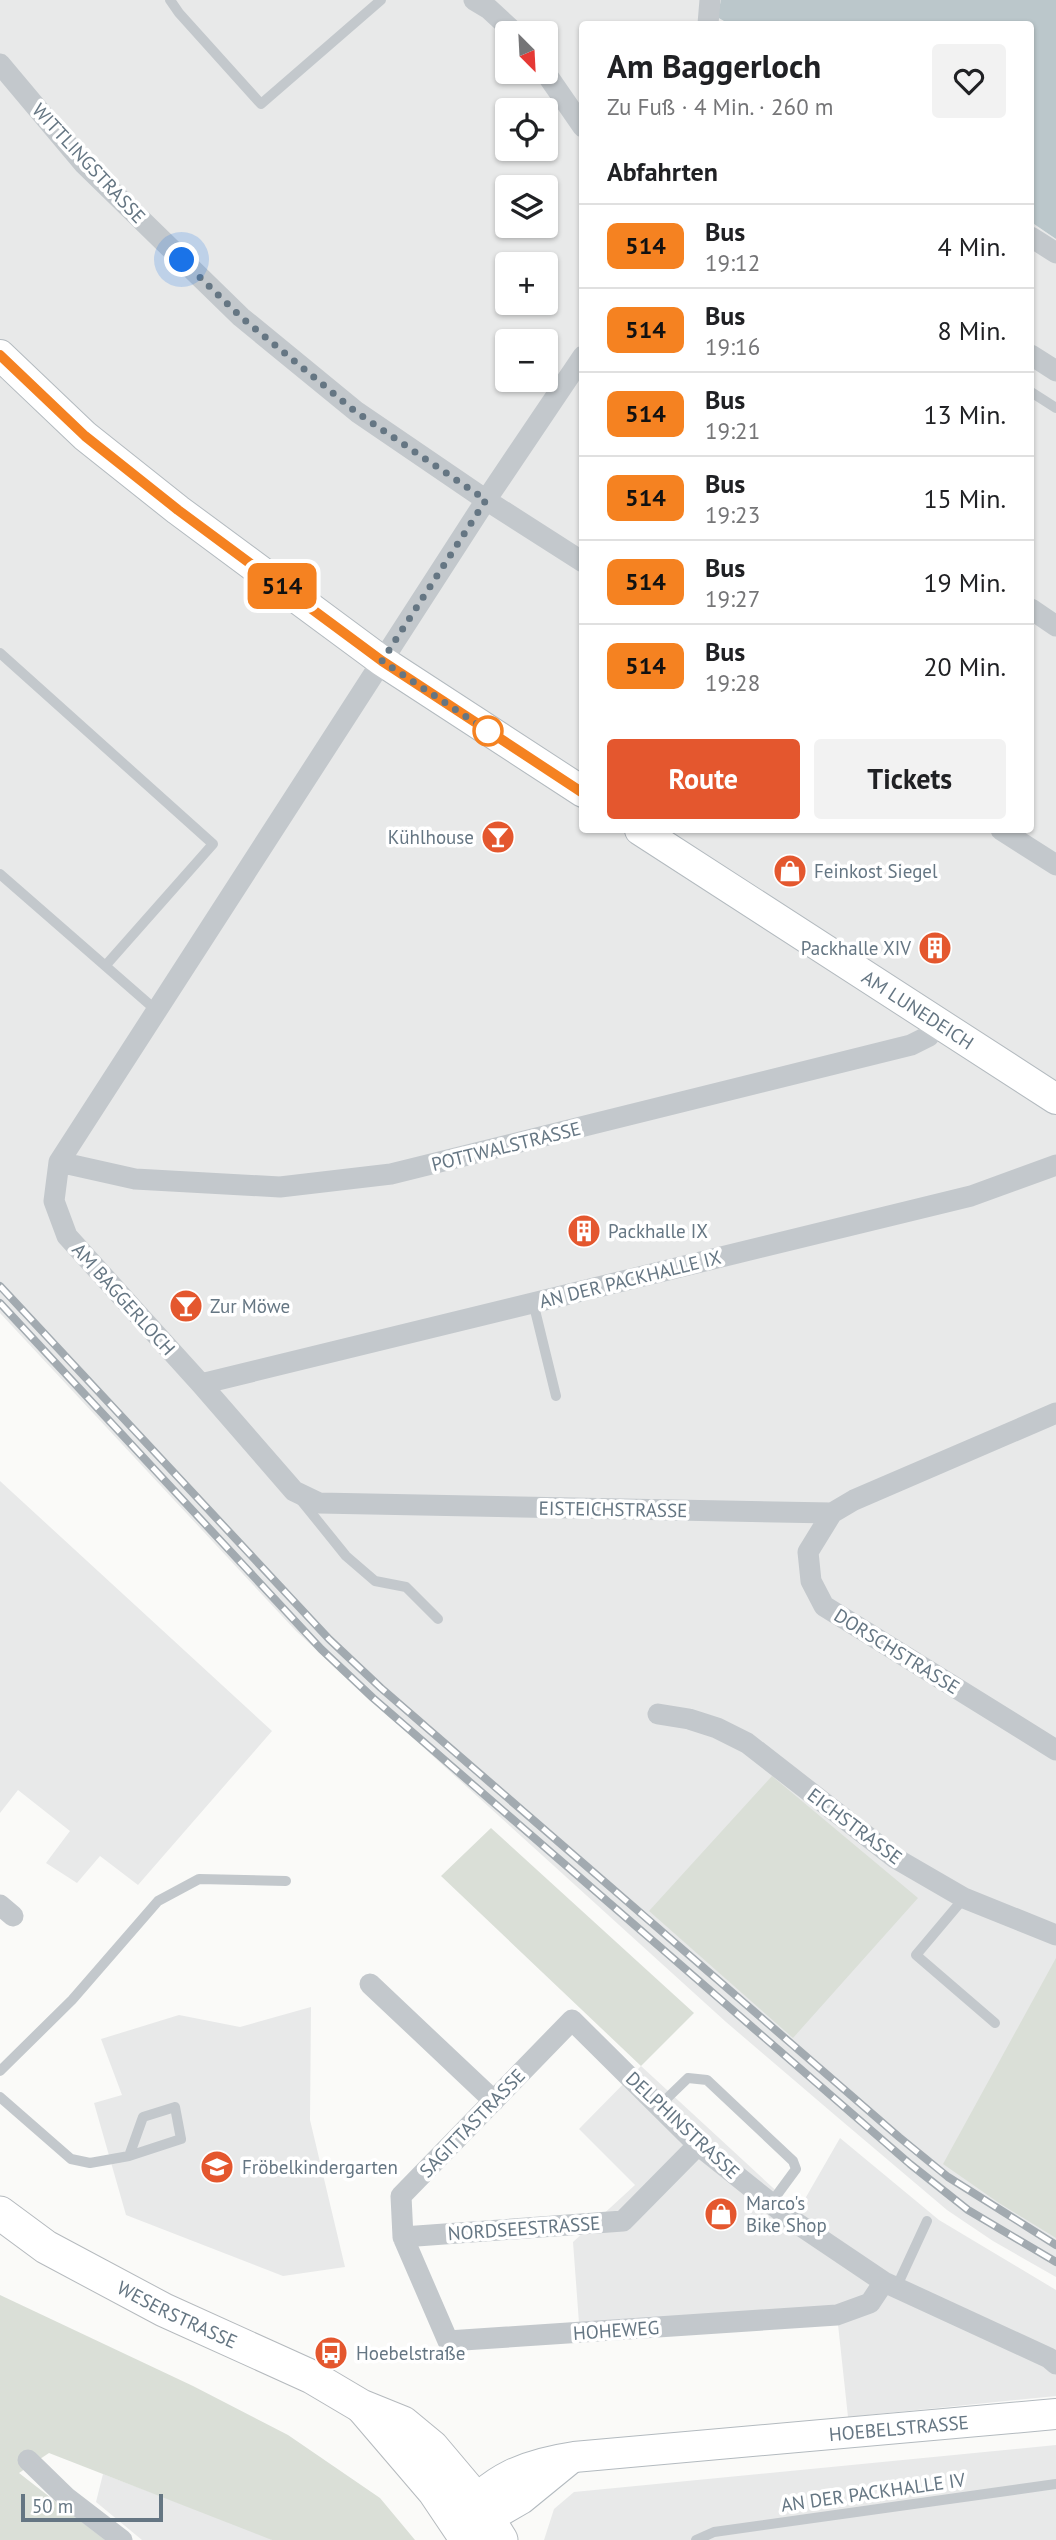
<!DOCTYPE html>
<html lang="de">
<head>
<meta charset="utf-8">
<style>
  :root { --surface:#fff; --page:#f2f2f2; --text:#202124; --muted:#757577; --line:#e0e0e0; --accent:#e4572e }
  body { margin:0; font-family:"PT Sans",sans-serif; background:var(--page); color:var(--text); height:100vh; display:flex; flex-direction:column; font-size:26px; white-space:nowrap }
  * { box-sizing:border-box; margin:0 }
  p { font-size:23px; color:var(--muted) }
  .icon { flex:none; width:38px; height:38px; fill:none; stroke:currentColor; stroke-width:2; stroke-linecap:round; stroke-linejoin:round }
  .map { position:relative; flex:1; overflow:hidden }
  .details { position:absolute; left:579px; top:21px; width:455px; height:812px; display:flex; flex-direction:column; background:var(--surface); border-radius:7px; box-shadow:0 2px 5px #0004 }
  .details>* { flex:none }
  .badge { padding:0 14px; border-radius:10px; font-size:24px; line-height:46px }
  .needle { width:46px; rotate:156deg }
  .fabs { position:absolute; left:495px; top:21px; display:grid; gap:14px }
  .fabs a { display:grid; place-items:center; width:63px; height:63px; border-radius:7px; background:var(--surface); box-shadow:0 2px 5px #0004; font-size:35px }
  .scale { position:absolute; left:21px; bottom:18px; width:142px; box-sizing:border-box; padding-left:7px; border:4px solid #657683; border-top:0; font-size:19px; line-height:24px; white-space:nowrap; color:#657683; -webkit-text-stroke:5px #fff; paint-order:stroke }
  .you { position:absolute; width:35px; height:35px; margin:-18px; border:5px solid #fff; border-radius:50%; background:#1a73e8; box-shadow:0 0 0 10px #1a73e833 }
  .map>.badge { position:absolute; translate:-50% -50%; box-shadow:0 0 0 4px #fff }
  h2 { padding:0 28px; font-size:26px; line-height:63px }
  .round { display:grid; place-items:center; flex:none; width:74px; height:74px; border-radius:7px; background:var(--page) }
  .summary { display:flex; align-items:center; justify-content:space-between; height:119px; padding:0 28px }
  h1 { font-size:33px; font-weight:600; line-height:52px }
  .button { display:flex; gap:14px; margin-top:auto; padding:14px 28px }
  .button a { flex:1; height:80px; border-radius:7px; background:var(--accent); color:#fff; font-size:28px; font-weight:600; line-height:80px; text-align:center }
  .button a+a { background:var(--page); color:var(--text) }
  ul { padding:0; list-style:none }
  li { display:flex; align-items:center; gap:21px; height:84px; padding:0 28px; border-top:2px solid var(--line) }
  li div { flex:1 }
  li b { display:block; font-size:26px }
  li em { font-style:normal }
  li .badge { min-width:77px; font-weight:700; text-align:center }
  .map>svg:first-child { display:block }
</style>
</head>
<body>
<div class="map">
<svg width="1056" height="2540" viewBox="0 0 1056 2540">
  <rect width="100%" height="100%" fill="#fafaf8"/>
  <!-- built -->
  <path fill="#e8e9e9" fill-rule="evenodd" d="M 0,0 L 721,0 L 717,17 L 729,24 L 583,24 L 583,830 L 1031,830 L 1031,222 L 1056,239 L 1056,2277 L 993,2241 L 947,2210 L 836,2116 L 726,2022 L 348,1679 L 296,1631 L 0,1313 ZM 508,33 L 546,33 L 546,72 L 508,72 ZM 508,110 L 546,110 L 546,149 L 508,149 ZM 508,187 L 546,187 L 546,226 L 508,226 ZM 508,264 L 546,264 L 546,303 L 508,303 ZM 508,341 L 546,341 L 546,380 L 508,380 Z
    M 0,1481 L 272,1731 L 138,1885 L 100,1856 L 77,1883 L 46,1863 L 70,1831 L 18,1790 L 0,1813 Z
    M 311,2007 L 310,2120 L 345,2267 L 283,2276 L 126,2215 L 94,2103 L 122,2095 L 101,2039 L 179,2015 L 240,2027 Z
    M 641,2066 L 798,2211 L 840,2138 L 939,2220 L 1056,2290 L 1056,2396 L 848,2417 L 836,2306 L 579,2323 L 573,2242 L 635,2185 L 579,2129 Z
    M 1056,2445 L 1056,2540 L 544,2540 L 554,2509 L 574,2492 Z
    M 103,2474 L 268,2537 L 272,2540 L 142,2540 L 96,2502 Z"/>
  <!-- green -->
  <path fill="#dadfd7" d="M 772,1776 L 918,1898 L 793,2038 L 649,1911 Z
    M 491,1828 L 694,2013 L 641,2066 L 441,1876 Z
    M 1056,1958 L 1056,2238 L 999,2203 L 943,2164 Z
    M 0,2295 L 193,2386 L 288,2435 L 380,2498 L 415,2540 L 272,2540 L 49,2453 L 19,2473 L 105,2540 L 0,2540 Z"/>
  <!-- water -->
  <path fill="#bbc7cb" d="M 721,0 L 1056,0 L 1056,239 L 1031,222 L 1031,24 L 729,24 L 717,17 Z"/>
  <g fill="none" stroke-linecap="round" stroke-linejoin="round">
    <defs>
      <g id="secondary">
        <path d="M 0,355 L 85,436 L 178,510 L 382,661 L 583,792"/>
        <path id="s1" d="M 640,830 L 1056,1099"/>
        <path id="s2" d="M 462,2517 C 490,2478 527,2464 574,2457 L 1056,2414"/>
        <path d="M 464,2522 L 488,2518 L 521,2499 L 570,2459"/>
      </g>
      <g id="primary">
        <path id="s3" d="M 0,2213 L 46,2247 L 164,2310 L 312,2377 L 361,2406 L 403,2423 L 432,2447 L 475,2498 L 501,2540"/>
        <path d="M 363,2408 L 434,2491 L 467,2540"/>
      </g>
    </defs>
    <!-- secondary casing -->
    <use href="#secondary" stroke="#b3babf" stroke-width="32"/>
    <!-- primary casing -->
    <use href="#primary" stroke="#b5babe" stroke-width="35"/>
    <!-- lane -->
    <path stroke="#c3c8cc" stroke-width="10" d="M 170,0 L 179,13 L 261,104 L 381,0
      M 1031,392 L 1056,408
      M 0,653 L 213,844 L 106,965
      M 0,874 L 157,1011
      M 533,1302 L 556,1396
      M 300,1499 L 346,1556 L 375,1581 L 406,1587 L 438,1619
      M 964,1898 L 916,1955 L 995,2023
      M 0,2071 L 72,2000 L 158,1901 L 199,1879 L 286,1881
      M 0,2097 L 71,2159 L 90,2163 L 129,2156 L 181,2139 L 175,2107 L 143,2117 L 129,2156
      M 659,2106 L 688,2078 L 707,2080 L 793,2161 L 796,2169 L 771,2203
      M 896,2288 L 927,2221
      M 696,2540 L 714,2532 L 1056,2484"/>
    <!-- street -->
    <path stroke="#c3c8cc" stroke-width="21" d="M 474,0 L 489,9 L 515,33
      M 708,24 L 710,0
      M 0,64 L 84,164 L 241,317 L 357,412 L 486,500 L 583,562
      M 545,72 L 583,127
      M 1031,237 L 1056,253
      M 1031,355 L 1056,371
      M 583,356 L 486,500 L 59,1162 L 54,1201 L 67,1236 L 201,1384 L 294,1491 L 319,1503 L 832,1513 L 854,1500 L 1056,1413
      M 1031,609 L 1056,626
      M 1001,830 L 1056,865
      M 59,1162 L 135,1179 L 280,1187 L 391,1174 L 911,1045 L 929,1036 L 937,1023
      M 201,1384 L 971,1196 L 1056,1165
      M 832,1513 L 808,1552 L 811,1581 L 824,1606 L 1056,1750
      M 658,1714 L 689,1719 L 717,1728 L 747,1743 L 895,1858 L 964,1898 L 1056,1935
      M 0,1905 L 13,1916
      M 370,1984 L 494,2101
      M 403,2237 L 623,2221 L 698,2145
      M 884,2282 L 870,2303 L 837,2315 L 448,2341 L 403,2237 L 401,2196 L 572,2020 L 698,2145 L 792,2220 L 884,2282 L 1049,2358 L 1056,2364
      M 28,2460 L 66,2497 L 122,2540"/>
    <!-- secondary -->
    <use href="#secondary" stroke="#fff" stroke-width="30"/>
    <!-- primary -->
    <use href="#primary" stroke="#fff" stroke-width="33"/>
    <defs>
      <path id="rail" d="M 0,1286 L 329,1639 L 381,1688 L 899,2137 L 948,2177 L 1056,2245
        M 0,1303 L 321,1649 L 373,1698 L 910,2164 L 968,2210 L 1056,2262"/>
    </defs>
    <!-- rail casing -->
    <use href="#rail" stroke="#a2aab0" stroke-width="8"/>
    <!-- rail -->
    <use href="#rail" stroke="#fff" stroke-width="5" stroke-dasharray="16" stroke-linecap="butt"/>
  </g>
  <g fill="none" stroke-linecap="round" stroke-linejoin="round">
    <defs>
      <path id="line" d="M 0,355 L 85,436 L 178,510 L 382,661 L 583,793"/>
    </defs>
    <!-- line casing -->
    <use href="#line" stroke="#fff" stroke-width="16"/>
    <!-- line -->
    <use href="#line" stroke="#f58221" stroke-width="10"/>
    <!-- walk -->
    <path stroke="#657683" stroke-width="7" stroke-dasharray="0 12.6" d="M 182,260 L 241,317 L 356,412 L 486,500 L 382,661 L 497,737 L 488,731"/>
  </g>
  <!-- icons -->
  <defs>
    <symbol id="bar-disc" viewBox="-11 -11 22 22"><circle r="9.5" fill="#e4572e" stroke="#fff"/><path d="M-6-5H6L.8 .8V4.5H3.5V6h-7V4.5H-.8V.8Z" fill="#fff"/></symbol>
    <symbol id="shop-disc" viewBox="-11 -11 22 22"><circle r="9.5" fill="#e4572e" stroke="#fff"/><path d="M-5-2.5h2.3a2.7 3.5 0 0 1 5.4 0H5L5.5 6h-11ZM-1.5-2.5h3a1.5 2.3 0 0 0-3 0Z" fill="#fff"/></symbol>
    <symbol id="building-disc" viewBox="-11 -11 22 22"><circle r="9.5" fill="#e4572e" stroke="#fff"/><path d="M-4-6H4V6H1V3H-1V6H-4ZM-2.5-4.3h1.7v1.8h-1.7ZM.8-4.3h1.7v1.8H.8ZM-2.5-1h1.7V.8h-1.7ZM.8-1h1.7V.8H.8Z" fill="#fff"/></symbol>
    <symbol id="school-disc" viewBox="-11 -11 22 22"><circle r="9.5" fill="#e4572e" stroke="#fff"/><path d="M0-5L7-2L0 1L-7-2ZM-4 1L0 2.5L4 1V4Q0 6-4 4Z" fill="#fff"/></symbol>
    <symbol id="bus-disc" viewBox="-11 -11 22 22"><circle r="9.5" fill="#e4572e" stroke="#fff"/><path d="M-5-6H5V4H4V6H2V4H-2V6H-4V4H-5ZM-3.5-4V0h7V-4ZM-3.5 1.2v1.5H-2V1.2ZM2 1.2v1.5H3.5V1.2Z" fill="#fff"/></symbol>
  </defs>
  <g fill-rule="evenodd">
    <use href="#bar-disc" x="479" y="818" width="38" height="38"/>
    <use href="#shop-disc" x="771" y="852" width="38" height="38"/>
    <use href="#building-disc" x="916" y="929" width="38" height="38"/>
    <use href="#building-disc" x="565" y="1212" width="38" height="38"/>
    <use href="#bar-disc" x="167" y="1287" width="38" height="38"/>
    <use href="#school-disc" x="198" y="2148" width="38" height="38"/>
    <use href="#shop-disc" x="702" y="2195" width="38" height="38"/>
    <use href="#bus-disc" x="312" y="2334" width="38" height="38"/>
  </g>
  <!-- markers -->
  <circle fill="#fff" stroke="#f58221" stroke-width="3.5" cx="488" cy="731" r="14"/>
  <g text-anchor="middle" stroke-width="7" stroke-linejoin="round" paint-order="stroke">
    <!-- street labels -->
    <g font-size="19" fill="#657683" stroke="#fff">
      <text transform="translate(89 163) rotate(47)" y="7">WITTLINGSTRASSE</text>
      <text dy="7" stroke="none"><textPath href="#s1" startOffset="331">AM LUNEDEICH</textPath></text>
      <text transform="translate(506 1146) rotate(-14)" y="7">POTTWALSTRASSE</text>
      <text transform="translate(630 1279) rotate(-14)" y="7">AN DER PACKHALLE IX</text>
      <text transform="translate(124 1299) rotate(48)" y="7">AM BAGGERLOCH</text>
      <text transform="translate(613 1509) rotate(1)" y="7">EISTEICHSTRASSE</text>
      <text transform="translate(897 1651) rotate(32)" y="7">DORSCHSTRASSE</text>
      <text transform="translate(855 1826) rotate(37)" y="7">EICHSTRASSE</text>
      <text transform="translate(472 2123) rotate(-46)" y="7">SAGITTASTRASSE</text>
      <text transform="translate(683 2125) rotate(43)" y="7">DELPHINSTRASSE</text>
      <text transform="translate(524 2228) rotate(-4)" y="7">NORDSEESTRASSE</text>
      <text dy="7" stroke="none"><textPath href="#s3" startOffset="205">WESERSTRASSE</textPath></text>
      <text transform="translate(616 2330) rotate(-4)" y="7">HOHEWEG</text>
      <text dy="7" stroke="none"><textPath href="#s2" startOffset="457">HOEBELSTRASSE</textPath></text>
      <text transform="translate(873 2492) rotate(-8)" y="7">AN DER PACKHALLE IV</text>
    </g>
    <!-- poi labels -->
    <g font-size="19" fill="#657683" stroke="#fff" text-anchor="start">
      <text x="474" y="844" text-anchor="end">Kühlhouse</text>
      <text x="814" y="878">Feinkost Siegel</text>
      <text x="911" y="955" text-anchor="end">Packhalle XIV</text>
      <text x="608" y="1238">Packhalle IX</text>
      <text x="210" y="1313">Zur Möwe</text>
      <text x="242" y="2174">Fröbelkindergarten</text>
      <text x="746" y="2210">Marco's<tspan x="746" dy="22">Bike Shop</tspan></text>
      <text x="356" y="2360">Hoebelstraße</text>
    </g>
  </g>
</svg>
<div class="fabs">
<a><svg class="needle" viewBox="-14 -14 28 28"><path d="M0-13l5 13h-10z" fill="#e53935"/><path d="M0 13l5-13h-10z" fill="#757577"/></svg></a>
<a><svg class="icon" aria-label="locate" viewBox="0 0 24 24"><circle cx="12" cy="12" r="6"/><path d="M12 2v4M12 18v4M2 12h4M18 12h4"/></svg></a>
<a><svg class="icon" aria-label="layers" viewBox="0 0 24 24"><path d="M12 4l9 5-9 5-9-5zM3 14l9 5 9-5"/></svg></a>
<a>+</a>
<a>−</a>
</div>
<div class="scale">50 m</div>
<div class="you" style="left:182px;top:260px"></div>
<b class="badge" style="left:282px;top:586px;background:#f58221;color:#111">514</b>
<section class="details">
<div class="summary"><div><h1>Am Baggerloch</h1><p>Zu Fuß · 4 Min. · 260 m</p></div><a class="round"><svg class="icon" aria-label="heart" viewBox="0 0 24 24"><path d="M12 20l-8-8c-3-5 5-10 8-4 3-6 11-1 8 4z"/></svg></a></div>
<h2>Abfahrten</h2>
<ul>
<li><span class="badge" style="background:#f58221;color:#111">514</span><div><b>Bus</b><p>19:12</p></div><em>4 Min.</em></li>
<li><span class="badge" style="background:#f58221;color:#111">514</span><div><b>Bus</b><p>19:16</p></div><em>8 Min.</em></li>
<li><span class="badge" style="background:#f58221;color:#111">514</span><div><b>Bus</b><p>19:21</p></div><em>13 Min.</em></li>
<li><span class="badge" style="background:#f58221;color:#111">514</span><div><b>Bus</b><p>19:23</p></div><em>15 Min.</em></li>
<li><span class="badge" style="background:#f58221;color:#111">514</span><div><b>Bus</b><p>19:27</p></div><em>19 Min.</em></li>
<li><span class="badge" style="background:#f58221;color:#111">514</span><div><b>Bus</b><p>19:28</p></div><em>20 Min.</em></li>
</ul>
<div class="button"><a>Route</a><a>Tickets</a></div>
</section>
</div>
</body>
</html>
